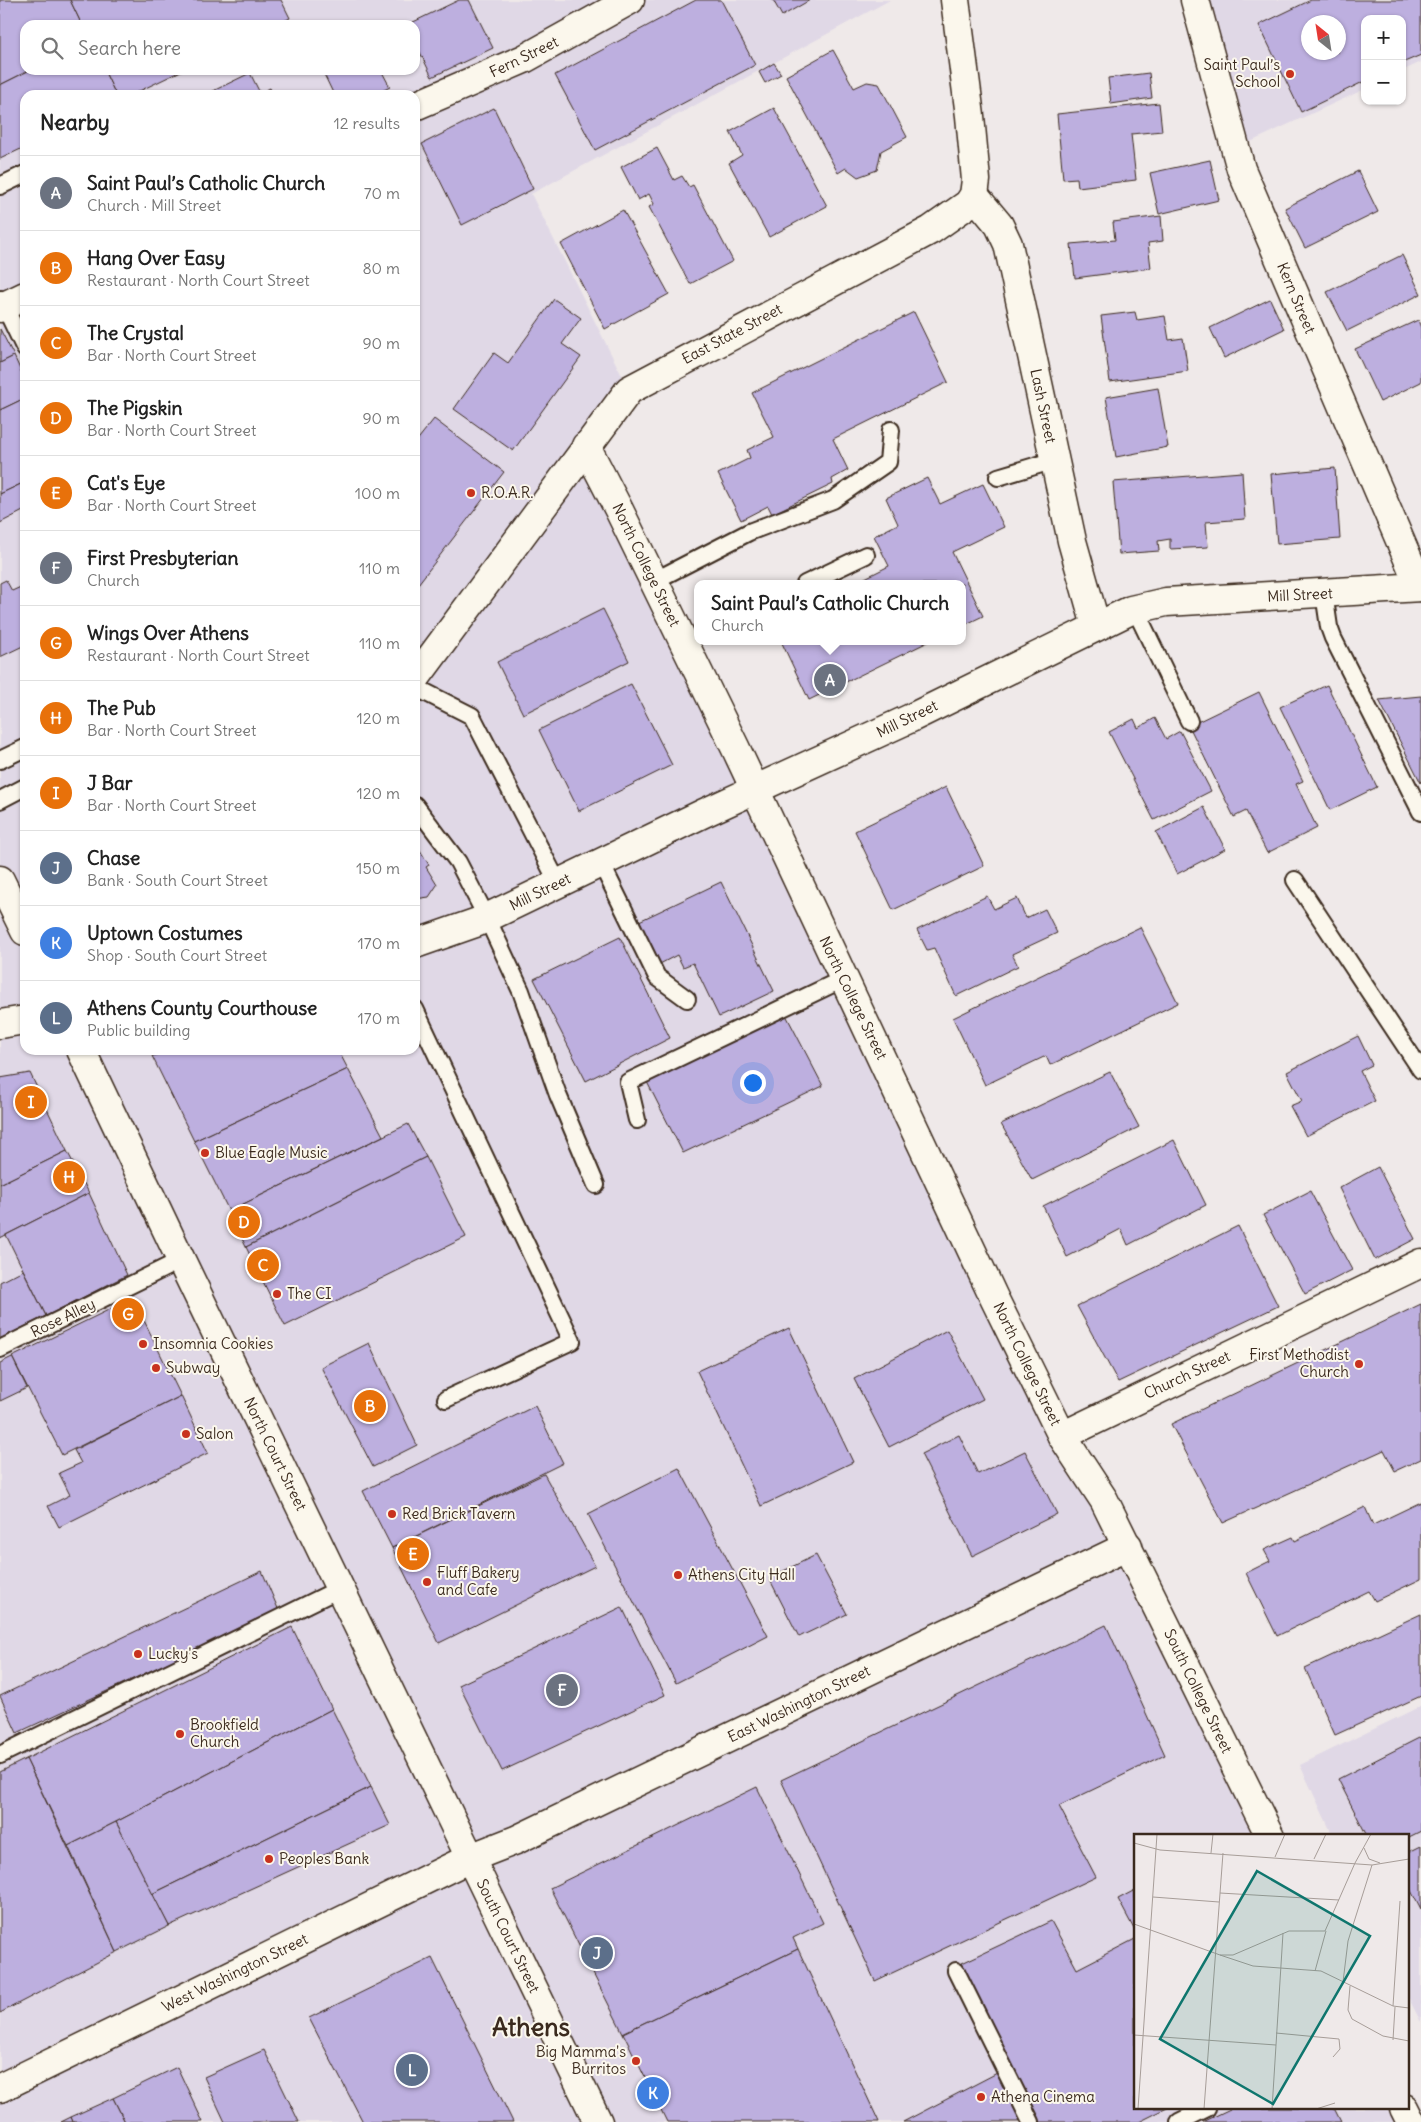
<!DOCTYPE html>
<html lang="en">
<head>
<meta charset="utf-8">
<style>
  :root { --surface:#fff; --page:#f2f2f2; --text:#222; --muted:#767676; --line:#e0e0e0; --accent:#c8321e }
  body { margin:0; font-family:Delius,sans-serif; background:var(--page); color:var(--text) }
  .controls { position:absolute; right:15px; top:15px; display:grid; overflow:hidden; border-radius:10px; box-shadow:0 1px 4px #0004 }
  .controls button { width:45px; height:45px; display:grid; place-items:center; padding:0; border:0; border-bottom:1px solid var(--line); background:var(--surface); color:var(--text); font:25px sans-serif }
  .compass { position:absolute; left:1301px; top:15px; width:45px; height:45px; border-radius:50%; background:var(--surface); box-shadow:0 1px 4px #0004; rotate:330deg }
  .you { position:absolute; left:752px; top:1082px; width:18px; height:18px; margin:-12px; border:4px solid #fff; border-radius:50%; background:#1a73e8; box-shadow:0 0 0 8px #1a73e833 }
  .badge { display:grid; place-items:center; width:32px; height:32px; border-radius:50%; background:var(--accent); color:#fff; font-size:16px; font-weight:700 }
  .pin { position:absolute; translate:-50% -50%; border:2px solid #fff; box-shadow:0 1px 5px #0006 }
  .popup { position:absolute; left:694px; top:580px; width:272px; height:65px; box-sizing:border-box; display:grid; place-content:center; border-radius:10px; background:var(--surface); filter:drop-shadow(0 1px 4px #0005); font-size:16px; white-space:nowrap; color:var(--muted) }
  .popup b { font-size:19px; color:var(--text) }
  .popup::after { content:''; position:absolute; left:50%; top:100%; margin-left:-10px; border:10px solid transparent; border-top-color:var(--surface) }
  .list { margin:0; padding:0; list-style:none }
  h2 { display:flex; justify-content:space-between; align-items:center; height:65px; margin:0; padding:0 20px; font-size:21px }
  h2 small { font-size:16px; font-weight:400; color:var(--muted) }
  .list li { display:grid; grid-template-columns:32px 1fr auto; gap:15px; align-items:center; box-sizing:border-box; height:75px; padding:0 20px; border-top:1px solid var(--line) }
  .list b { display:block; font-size:19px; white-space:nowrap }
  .list p { margin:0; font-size:16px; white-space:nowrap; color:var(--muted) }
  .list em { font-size:16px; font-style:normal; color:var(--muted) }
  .icon { flex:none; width:28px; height:28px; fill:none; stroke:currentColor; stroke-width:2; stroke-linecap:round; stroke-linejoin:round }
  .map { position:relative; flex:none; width:1421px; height:2122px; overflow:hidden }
  .search { position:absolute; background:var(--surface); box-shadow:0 1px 4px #0004; left:20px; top:20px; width:400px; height:55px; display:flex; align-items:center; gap:12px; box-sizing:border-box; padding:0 18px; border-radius:15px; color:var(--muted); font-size:19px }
  .panel { position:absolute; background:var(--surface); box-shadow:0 1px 4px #0004; left:20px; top:90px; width:400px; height:965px; border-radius:15px }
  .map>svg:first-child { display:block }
  .built { fill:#e0d8e6; fill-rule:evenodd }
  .building { fill:#bdafdf; stroke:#3b2a1e; fill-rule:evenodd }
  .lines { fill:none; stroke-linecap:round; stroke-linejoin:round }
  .lane-casing { stroke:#3b2a1e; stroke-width:20 }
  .street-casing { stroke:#3b2a1e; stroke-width:31 }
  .secondary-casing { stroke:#3b2a1e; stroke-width:31 }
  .lane { stroke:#fbf7ec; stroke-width:16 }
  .street { stroke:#fbf7ec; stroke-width:28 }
  .secondary { stroke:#fbf7ec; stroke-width:28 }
  .poi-dot { fill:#c8321e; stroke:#fbf7ec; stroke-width:2 }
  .labels { text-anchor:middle; stroke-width:4; stroke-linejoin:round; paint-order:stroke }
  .street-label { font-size:15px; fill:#3b2a1e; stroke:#fbf7ec }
  .poi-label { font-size:15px; fill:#3b2a1e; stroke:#fbf7ec; text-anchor:start }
  .town-label { font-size:25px; font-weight:bold; fill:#3b2a1e; stroke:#fbf7ec }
  .inset-road { fill:none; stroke:#a79d98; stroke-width:1 }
  .view { fill:#0f766e; fill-opacity:0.15; stroke:#0f766e; stroke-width:2.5 }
  .inset-edge { fill:none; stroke:#3b2a1e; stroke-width:2.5 }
</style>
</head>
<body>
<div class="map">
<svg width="1421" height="2122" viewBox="0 0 1421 2122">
  <rect width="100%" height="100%" fill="#efe9e9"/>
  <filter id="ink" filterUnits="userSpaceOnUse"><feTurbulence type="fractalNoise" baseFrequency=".02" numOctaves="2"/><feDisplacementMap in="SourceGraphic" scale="10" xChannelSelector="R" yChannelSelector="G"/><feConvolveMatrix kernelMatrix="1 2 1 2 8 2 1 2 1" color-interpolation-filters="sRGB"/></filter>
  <g filter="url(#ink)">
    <g class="built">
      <path d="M0 0H890L531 194 629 390 586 447 1270 1836H1135V2108H1404L1411 2122H0ZM25 25H415V70H25ZM25 95H415V1050H25Z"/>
      <path d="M1195 0H1421V62L1402 71V19H1365V89L1235 149ZM1308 22H1338V52H1308Z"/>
      <polygon points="1421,1706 1421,2022 1407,1995 1407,1836 1333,1836 1300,1765"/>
    </g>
    <g class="building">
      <polygon points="0,0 70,0 82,25 25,25 25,70 30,70 0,85"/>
      <polygon points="70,0 281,0 290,18 276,25 82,25"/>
      <polygon points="459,0 469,0 493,48 432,77 415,42 415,25 407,25"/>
      <polygon points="696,0 721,0 755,65 595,150 555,75"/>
      <polygon points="773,0 810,0 782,16"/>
      <path d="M1311 0H1421V55L1402 63V19H1365V81L1301 112 1259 25ZM1308 22H1338V52H1308Z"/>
      <polygon points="833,50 854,88 867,82 879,84 907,137 881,151 877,170 858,177 846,168 838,173 786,76"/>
      <polygon points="774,63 781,74 765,83 759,72"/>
      <polygon points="30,70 104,70 116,95 25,95 25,147 0,159 0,85"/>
      <polygon points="104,70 183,70 131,95 116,95"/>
      <polygon points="322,70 381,70 390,87 374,95 334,95"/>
      <polygon points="250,73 260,93 270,88 273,95 215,95 213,91"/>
      <polygon points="1149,73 1152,98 1111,104 1108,78"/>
      <polygon points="1159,103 1162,131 1131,134 1136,180 1078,187 1077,178 1063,179 1057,114"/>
      <polygon points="494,108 533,189 462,225 422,144"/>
      <polygon points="774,108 827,206 769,237 729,163 742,155 730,132"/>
      <polygon points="657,148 674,180 682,176 689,187 693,185 733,261 690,284 649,207 654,204 649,194 638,200 621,167"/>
      <polygon points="1210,160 1219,200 1159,214 1150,173"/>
      <polygon points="1358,171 1378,212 1305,248 1285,208"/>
      <polygon points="623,210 669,294 605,329 561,244"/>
      <polygon points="1161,216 1163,241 1148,243 1151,268 1075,278 1071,244 1115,240 1113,222"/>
      <polygon points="1402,255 1421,294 1347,331 1327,292"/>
      <polygon points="554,299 581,318 562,344 581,357 513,451 454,409 494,353 508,363"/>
      <polygon points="1270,299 1284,329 1224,358 1210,328"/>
      <polygon points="914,312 948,382 833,439 848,470 832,479 833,484 772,514 768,506 741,520 718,474 750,458 747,450 774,437 752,393"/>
      <polygon points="1135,312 1137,320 1165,316 1169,340 1183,338 1188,371 1110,382 1101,316"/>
      <polygon points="1418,320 1421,328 1421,382 1380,402 1355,349"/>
      <polygon points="0,329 14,356 0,363"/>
      <polygon points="14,356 25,380 25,398 0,410 0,363"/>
      <polygon points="1158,388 1168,447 1116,457 1106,397"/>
      <polygon points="25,398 25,482 0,494 0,410"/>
      <polygon points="434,419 504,472 415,588 415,443"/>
      <polygon points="1335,468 1340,539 1277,544 1271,474"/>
      <polygon points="1242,472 1245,519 1206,522 1208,547 1170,549 1170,539 1158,541 1159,551 1119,554 1113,482"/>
      <polygon points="927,478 940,504 983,484 1004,527 952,552 983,616 962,626 962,584 853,584 889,566 874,536 898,524 886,498"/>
      <polygon points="25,482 25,510 0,523 0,494"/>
      <polygon points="6,580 12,591 25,585 25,645 0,657 0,583"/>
      <polygon points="603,609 629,661 523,714 497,662"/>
      <polygon points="781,641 930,641 809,700"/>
      <polygon points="631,684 672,765 579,811 539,730"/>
      <polygon points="1327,685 1377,787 1330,810 1280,707"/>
      <polygon points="1259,692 1303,781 1296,784 1317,828 1267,853 1246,811 1234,817 1189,726"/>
      <polygon points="1421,696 1421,783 1379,700"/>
      <polygon points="1155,718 1166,739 1180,731 1211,791 1154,820 1109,732 1134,719 1138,728"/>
      <polygon points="946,787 984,866 893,910 855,831"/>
      <polygon points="1204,807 1225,849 1177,874 1156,832"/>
      <polygon points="415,842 429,865 426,867 437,885 429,897 415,899"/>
      <polygon points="721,882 774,991 719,1017 693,963 683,967 677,955 656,966 635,923"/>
      <polygon points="987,896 994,909 1017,898 1026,918 1045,909 1057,933 1012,954 1018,966 956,996 934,948 927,950 917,930"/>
      <polygon points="1140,927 1178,1003 1050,1065 1046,1056 985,1085 953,1018"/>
      <polygon points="620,937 670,1038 586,1081 534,979"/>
      <polygon points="785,1013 823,1086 683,1153 646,1080"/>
      <polygon points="1358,1036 1372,1065 1360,1071 1375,1101 1306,1136 1290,1106 1302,1101 1287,1072"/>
      <polygon points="179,1050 338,1050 348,1069 194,1141 152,1056"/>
      <polygon points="348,1069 383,1136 229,1211 194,1141"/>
      <polygon points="1110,1072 1139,1127 1032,1180 1001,1124"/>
      <polygon points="30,1073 67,1151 0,1184 0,1078"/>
      <polygon points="408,1124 426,1157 246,1247 229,1211"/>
      <polygon points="1174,1140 1206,1205 1128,1245 1121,1229 1067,1257 1043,1206"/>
      <polygon points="67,1151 89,1193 0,1238 0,1184"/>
      <polygon points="426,1157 466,1237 285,1326 246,1247"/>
      <polygon points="1378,1167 1415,1239 1375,1260 1339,1188"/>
      <polygon points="1310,1191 1352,1270 1305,1294 1263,1215"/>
      <polygon points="89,1193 127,1275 46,1316 6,1235"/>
      <polygon points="1238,1226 1278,1306 1118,1382 1077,1306"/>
      <polygon points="23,1270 46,1316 0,1339 0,1282"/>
      <polygon points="133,1298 181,1396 62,1455 12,1357"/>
      <polygon points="1421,1304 1421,1459 1395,1471 1384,1450 1223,1523 1171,1424"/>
      <polygon points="789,1328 853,1462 761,1506 697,1371"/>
      <polygon points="947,1330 983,1399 889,1447 854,1379"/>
      <polygon points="369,1343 417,1445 373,1467 321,1367"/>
      <polygon points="12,1357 27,1388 0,1401 0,1363"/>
      <polygon points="181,1396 208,1453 59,1527 48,1506 70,1495 59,1473 81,1463 74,1450"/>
      <polygon points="535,1406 563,1463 392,1548 363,1491"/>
      <polygon points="959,1435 978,1474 1025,1451 1057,1514 972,1556 921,1454"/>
      <polygon points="679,1468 768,1636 676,1683 588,1514"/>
      <polygon points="544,1474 595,1566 439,1643 392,1548"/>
      <polygon points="1421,1502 1421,1579 1375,1601 1369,1591 1277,1636 1246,1573 1270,1561 1264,1550 1293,1537 1295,1541 1365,1507 1373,1525"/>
      <polygon points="816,1555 847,1614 799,1637 769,1578"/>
      <polygon points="262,1571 279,1611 17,1733 0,1696"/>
      <polygon points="622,1607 665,1695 502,1771 459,1685"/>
      <polygon points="1421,1614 1421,1696 1335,1735 1305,1668"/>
      <polygon points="1106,1625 1165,1755 1059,1806 1096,1877 875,1981 781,1780"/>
      <polygon points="292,1627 332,1709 116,1822 68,1846 26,1759"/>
      <polygon points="332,1709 371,1787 152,1894 116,1822"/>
      <polygon points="1421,1737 1421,1831 1407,1838 1407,1836 1367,1836 1338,1779"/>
      <polygon points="26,1759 117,1952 0,2013 0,1772"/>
      <polygon points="371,1787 390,1825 169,1926 152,1894"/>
      <polygon points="757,1787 823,1923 793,1938 798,1949 623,2033 550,1888"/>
      <polygon points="116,1822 169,1926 117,1952 68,1846"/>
      <polygon points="1421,1846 1421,1910 1407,1883 1407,1853"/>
      <polygon points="1135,1890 1135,1931 1118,1899"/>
      <polygon points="1051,1921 1077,1969 1135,1939 1135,2108 1167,2108 1139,2122 1040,2122 962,1963"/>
      <polygon points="798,1949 879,2122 667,2122 623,2033"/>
      <polygon points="432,1958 513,2122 363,2122 309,2018"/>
      <polygon points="264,2050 299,2122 225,2122 204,2077"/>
      <polygon points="177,2067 203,2122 125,2122 113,2098"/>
      <polygon points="999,2072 1023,2122 903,2122"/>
      <polygon points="113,2098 125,2122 73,2122 71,2117"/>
      <polygon points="1232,2108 1334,2108 1341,2122 1203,2122"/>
      <polygon points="71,2117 73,2122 61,2122"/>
    </g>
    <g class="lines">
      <g class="lane-casing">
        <g id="lane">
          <polyline points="0,186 25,174"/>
          <polyline points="1,299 25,349"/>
          <polyline points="998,477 1055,460"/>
          <polyline points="654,581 749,532 833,500 888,462 891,430"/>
          <polyline points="805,584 866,555"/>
          <polyline points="1324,593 1329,627 1333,638 1421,812"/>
          <polyline points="1135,609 1189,721"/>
          <polyline points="415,687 472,716 558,883"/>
          <polyline points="0,760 25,748"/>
          <polyline points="0,800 25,787"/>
          <polyline points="415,805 458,862 487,918 521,991 558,1095 596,1185"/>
          <polyline points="601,863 657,977 687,999"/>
          <polyline points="1295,880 1421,1070"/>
          <polyline points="415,1009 572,1341 446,1399"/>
          <polyline points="637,1120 628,1082 843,979"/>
          <polyline points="0,1349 181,1260"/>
          <polyline points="0,1755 341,1588"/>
          <polyline points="956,1971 1031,2122"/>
          <polyline points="1179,2122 1207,2108"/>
        </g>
      </g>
      <g class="street-casing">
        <g id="street">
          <polyline points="1195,0 1241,169 1420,587"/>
          <polyline points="415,106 524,59 630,0"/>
          <polyline points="974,195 999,225 1008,244 1072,541 1096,626"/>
          <polyline points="0,308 25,296"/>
          <polyline points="1062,1436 1421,1263"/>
          <polyline points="0,2088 470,1858 516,1840 1128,1546"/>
        </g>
      </g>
      <g class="secondary-casing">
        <g id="secondary">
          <polyline points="586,446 619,510 735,747 995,1300 1062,1436 1104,1500 1270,1836"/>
          <polyline points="415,679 629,390 931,230 968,204 974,195 976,180 970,116 955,0"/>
          <polyline points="0,880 25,931"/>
          <polyline points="415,944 478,922 704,813 911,718 1131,610 1166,602 1421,587"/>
          <polyline points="0,1024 25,1020"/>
          <polyline points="81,1050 181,1260 598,2122"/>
          <polyline points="1404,2108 1411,2122"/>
        </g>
      </g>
      <use href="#lane" class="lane"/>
      <use href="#street" class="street"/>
      <use href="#secondary" class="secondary"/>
    </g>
  </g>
  <g class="poi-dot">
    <circle cx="1290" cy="74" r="5"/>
    <circle cx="471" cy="493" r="5"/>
    <circle cx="205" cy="1153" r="5"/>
    <circle cx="277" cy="1294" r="5"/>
    <circle cx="143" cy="1344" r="5"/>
    <circle cx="1359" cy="1364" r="5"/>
    <circle cx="156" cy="1368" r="5"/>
    <circle cx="186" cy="1434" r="5"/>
    <circle cx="392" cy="1514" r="5"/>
    <circle cx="678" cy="1575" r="5"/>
    <circle cx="427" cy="1582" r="5"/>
    <circle cx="138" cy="1654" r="5"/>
    <circle cx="180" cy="1734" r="5"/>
    <circle cx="269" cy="1859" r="5"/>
    <circle cx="636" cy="2061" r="5"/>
    <circle cx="981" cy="2097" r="5"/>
  </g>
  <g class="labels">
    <g class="street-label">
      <text transform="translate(524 57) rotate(-26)" y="5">Fern Street</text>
      <text transform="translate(1296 298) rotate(67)" y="5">Kern Street</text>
      <text transform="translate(732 334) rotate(-28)" y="5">East State Street</text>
      <text transform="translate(1043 406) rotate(78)" y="5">Lash Street</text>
      <text transform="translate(646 565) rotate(64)" y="5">North College Street</text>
      <text transform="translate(1300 595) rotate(-3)" y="5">Mill Street</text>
      <text transform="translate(907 719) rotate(-26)" y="5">Mill Street</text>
      <text transform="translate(540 892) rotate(-26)" y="5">Mill Street</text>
      <text transform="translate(853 998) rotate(64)" y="5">North College Street</text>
      <text transform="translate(63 1318) rotate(-26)" y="5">Rose Alley</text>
      <text transform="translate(1027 1364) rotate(64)" y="5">North College Street</text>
      <text transform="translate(1187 1375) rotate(-25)" y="5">Church Street</text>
      <text transform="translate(275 1454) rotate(64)" y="5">North Court Street</text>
      <text transform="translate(1198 1691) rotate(64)" y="5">South College Street</text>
      <text transform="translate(799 1704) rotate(-26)" y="5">East Washington Street</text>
      <text transform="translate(508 1936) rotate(64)" y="5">South Court Street</text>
      <text transform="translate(235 1973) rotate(-26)" y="5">West Washington Street</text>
    </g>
    <g class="poi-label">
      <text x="1280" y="70" text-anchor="end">Saint Paul’s<tspan x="1280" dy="17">School</tspan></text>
      <text x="481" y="498">R.O.A.R.</text>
      <text x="215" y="1158">Blue Eagle Music</text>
      <text x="287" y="1299">The CI</text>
      <text x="153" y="1349">Insomnia Cookies</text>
      <text x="1349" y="1360" text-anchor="end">First Methodist<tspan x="1349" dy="17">Church</tspan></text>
      <text x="166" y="1373">Subway</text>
      <text x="196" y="1439">Salon</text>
      <text x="402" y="1519">Red Brick Tavern</text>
      <text x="437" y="1578">Fluff Bakery<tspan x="437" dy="17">and Cafe</tspan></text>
      <text x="688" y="1580">Athens City Hall</text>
      <text x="148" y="1659">Lucky's</text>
      <text x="190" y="1730">Brookfield<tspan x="190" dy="17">Church</tspan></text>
      <text x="279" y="1864">Peoples Bank</text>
      <text x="626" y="2057" text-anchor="end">Big Mamma's<tspan x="626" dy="17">Burritos</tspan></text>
      <text x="991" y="2102">Athena Cinema</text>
    </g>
    <g class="town-label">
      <text x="531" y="2036">Athens</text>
    </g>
  </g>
  <g transform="translate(1134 1834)">
    <rect width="275" height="275" fill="#efe9e9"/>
    <path class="inset-road" d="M0 9 26 16 238 31 275 25M230 14 235 25 246 29M22 15 23 0M77 19 79 0M141 23 151 0M180 25 192 0M221 29 237 0M86 59 205 66M19 63 85 68M0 90 86 121H99L155 97H191L221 29M86 121 119 132 187 137 259 172 275 174M181 137 192 97M209 148 214 107 238 31M216 152 214 176 218 185 249 202 275 207M259 172 266 67M142 199 205 205 206 215 199 223M0 201 142 211M259 206 261 173M4 275 22 15M70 275 89 19M138 275 149 99M182 275 201 269"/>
    <path class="view" d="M123 37 236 102 139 270 26 205Z"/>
    <rect width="275" height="275" class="inset-edge"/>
  </g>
</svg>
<div class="controls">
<button>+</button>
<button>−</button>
</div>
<svg class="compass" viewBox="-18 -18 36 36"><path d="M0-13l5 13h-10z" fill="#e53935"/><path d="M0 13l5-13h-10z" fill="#767676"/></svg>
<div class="you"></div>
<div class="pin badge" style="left:830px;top:680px;background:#6b7280">A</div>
<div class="popup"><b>Saint Paul’s Catholic Church</b>Church</div>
<div class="pin badge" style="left:370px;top:1406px;background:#e8710a">B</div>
<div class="pin badge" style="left:263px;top:1265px;background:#e8710a">C</div>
<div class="pin badge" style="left:244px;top:1222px;background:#e8710a">D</div>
<div class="pin badge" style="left:413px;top:1554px;background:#e8710a">E</div>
<div class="pin badge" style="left:562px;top:1690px;background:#6b7280">F</div>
<div class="pin badge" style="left:128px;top:1314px;background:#e8710a">G</div>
<div class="pin badge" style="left:69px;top:1177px;background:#e8710a">H</div>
<div class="pin badge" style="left:31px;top:1102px;background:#e8710a">I</div>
<div class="pin badge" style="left:597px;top:1953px;background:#5c6f8a">J</div>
<div class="pin badge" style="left:653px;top:2093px;background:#3f7fe0">K</div>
<div class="pin badge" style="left:412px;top:2070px;background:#5c6f8a">L</div>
<div class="search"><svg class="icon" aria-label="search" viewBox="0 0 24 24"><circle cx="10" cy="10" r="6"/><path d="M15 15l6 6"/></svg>Search here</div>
<section class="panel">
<h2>Nearby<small>12 results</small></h2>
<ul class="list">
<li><span class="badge" style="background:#6b7280">A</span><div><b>Saint Paul’s Catholic Church</b><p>Church · Mill Street</p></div><em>70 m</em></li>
<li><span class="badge" style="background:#e8710a">B</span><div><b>Hang Over Easy</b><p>Restaurant · North Court Street</p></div><em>80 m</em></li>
<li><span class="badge" style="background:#e8710a">C</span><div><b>The Crystal</b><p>Bar · North Court Street</p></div><em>90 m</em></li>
<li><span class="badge" style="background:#e8710a">D</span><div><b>The Pigskin</b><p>Bar · North Court Street</p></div><em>90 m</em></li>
<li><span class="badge" style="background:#e8710a">E</span><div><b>Cat's Eye</b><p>Bar · North Court Street</p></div><em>100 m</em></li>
<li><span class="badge" style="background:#6b7280">F</span><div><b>First Presbyterian</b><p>Church</p></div><em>110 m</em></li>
<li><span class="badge" style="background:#e8710a">G</span><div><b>Wings Over Athens</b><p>Restaurant · North Court Street</p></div><em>110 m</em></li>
<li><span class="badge" style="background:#e8710a">H</span><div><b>The Pub</b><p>Bar · North Court Street</p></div><em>120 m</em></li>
<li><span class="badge" style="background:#e8710a">I</span><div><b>J Bar</b><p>Bar · North Court Street</p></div><em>120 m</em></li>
<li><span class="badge" style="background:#5c6f8a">J</span><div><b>Chase</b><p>Bank · South Court Street</p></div><em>150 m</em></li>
<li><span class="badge" style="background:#3f7fe0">K</span><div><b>Uptown Costumes</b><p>Shop · South Court Street</p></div><em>170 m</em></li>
<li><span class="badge" style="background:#5c6f8a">L</span><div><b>Athens County Courthouse</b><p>Public building</p></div><em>170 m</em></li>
</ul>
</section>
</div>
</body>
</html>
